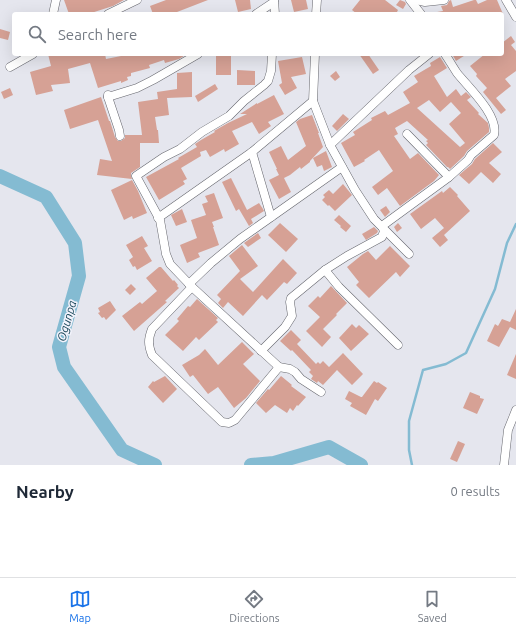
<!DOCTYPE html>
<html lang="en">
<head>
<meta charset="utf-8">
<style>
  :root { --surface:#fff; --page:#f2f2f3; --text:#1f2937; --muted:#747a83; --line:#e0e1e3; --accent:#1a73e8 }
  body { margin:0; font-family:Ubuntu,sans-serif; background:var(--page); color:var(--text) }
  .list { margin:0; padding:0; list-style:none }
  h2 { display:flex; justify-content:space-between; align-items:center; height:52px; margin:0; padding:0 16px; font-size:17px }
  h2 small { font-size:13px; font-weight:400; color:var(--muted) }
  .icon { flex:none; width:22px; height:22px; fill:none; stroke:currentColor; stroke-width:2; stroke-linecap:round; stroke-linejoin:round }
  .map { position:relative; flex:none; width:516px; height:465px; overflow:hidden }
  .search { position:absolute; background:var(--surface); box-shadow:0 4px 16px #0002; left:12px; right:12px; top:12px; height:44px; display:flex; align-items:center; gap:10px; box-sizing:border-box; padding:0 14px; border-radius:4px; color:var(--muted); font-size:15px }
  .sheet { height:112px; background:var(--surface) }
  nav { display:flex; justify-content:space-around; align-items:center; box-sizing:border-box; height:56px; border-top:1px solid var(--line); background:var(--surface); font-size:11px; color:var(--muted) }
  nav a { display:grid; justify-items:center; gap:2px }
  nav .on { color:var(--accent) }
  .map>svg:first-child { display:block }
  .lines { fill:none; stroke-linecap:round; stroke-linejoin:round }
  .stream { stroke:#84bbd2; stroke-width:2.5 }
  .river { stroke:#84bbd2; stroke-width:14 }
  .building { fill:#d6a195; fill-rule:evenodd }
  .street-casing { stroke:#66676e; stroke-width:9 }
  .street { stroke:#fff; stroke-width:8 }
  .labels { text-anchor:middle; stroke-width:3; stroke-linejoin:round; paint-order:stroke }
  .water-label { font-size:12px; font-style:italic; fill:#1a485a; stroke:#f2f3fc }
</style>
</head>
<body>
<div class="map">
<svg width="516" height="465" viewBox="0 0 516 465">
  <rect width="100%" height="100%" fill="#e5e6ee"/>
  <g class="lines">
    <polyline class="stream" points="412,465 409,450 409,421 423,370 446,364 466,353 495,289 507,243 516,224"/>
    <g class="river">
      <polyline points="0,176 46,197 75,243 79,276 59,347 64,367 122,450 155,465"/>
      <polyline points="251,465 274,463 329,447 361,465"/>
    </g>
  </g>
  <g class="building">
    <polygon points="64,0 124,0 113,6 88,14 69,14"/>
    <polygon points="166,0 208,0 177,12 177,14 153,14 150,6"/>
    <polygon points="235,0 250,0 251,9 238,12"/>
    <polygon points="291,0 306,0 308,9 294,12"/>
    <polygon points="360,0 385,0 398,10 396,14 357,14 352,10"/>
    <polygon points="400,0 405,2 406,4 403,9 396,5"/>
    <polygon points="451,0 453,7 474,0 476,0 478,4 487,0 497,0 503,14 437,14 437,12 443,11 441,6 447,5 449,1"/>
    <polygon points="0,29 10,32 8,40 0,38"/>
    <polygon points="511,36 515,42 511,45 516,51 516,71 505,79 511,86 496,98 506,110 501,114 483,92 487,88 476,76 477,74 470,66 485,54 502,54 502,43"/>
    <polygon points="48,54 105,54 106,59 121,56 120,54 187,54 179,59 165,63 164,60 149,65 150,68 131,73 131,76 127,77 128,80 121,83 121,81 98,88 90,63 68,69 70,83 51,85 53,91 36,95 30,72 51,66"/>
    <rect x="216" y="54" width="15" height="21"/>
    <polygon points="359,54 368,54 379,70 373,74"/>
    <polygon points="452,54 467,54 456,61"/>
    <polygon points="302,57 306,74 291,77 297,88 285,95 279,85 282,83 278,61"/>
    <path d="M440 57 447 68 434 76 447 97 456 89 461 96 466 92 471 97 467 100 479 113 478 114 488 123 489 128V132L467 151 464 156 450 169 448 167H447L426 145 428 143 426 141 428 140 407 121 395 128 398 134 394 136 410 159 418 153 439 175 434 181 400 206 387 188 378 195 372 187 393 171 379 150 364 160 365 161 354 167 341 143 355 135 353 132 372 120 371 118 385 111 388 115 410 103 403 92 418 82 414 76 431 66 430 63ZM429 100 440 112 451 102 461 113 449 124 465 143 460 147 417 108Z"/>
    <polygon points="237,70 255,71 255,85 237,85"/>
    <polygon points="336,71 340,77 335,81 330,76"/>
    <polygon points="192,72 192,97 167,98 169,115 155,117 157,130 158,130 159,143 140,143 140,167 131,173 131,176 132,179 97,175 100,159 112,161 98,120 70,129 64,110 101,97 109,121 110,121 115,137 118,141 121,141 125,138 125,135 142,135 138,102 158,99 157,92 177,89 177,73"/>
    <polygon points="215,84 218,89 198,102 195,96"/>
    <polygon points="10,88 13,95 4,99 1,92"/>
    <polygon points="274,95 284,114 268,122 271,126 259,134 252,122 232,131 239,144 225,152 224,149 210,157 206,150 200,152 201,156 181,168 187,179 183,181 185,184 159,200 146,177 179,159 178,158 197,147 195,144 201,140 215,132 214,131 228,123 247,114 240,114 257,103 257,104"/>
    <polygon points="343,114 349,119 337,131 332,126"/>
    <polygon points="312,115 319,133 318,133 323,147 310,161 310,162 301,169 300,167 290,175 284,178 291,192 279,199 269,180 279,175 276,169 277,169 269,152 281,146 288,160 306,146 296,122 300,119"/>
    <polygon points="493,143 502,152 489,163 501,174 493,183 481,172 469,184 459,175 472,164 475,159"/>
    <polygon points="326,151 332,167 324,171 322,165 317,167 313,158"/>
    <polygon points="231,178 247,210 259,203 263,209 264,211 251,219 253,223 249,226 239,209 236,211 222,182"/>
    <polygon points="132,180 138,191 147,213 133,219 132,216 124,220 111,190"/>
    <polygon points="343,184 352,195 335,211 329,205 328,206 322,200 325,197 323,195 329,190 333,194"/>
    <polygon points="450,187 458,195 457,196 470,211 444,235 448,240 440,247 432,238 444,228 435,218 421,229 410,214 442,191 443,193"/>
    <polygon points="214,193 223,218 212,222 214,227 213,227 219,245 198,253 200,257 187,263 180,245 197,238 191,220 206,215 202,204 208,202 205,196"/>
    <polygon points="386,206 390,212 385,217 380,210"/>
    <polygon points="182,209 187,222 176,226 171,215"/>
    <polygon points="339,215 351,226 346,232 340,227 341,226 334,220"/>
    <polygon points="280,223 298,239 286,252 268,235"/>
    <polygon points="398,223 402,228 397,232 394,227"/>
    <polygon points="374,227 378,231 377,233 366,240 362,234"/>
    <polygon points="258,233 261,238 248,247 244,243"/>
    <polygon points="142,236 148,246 144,248 152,261 137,270 135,266 133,267 129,260 133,257 126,245"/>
    <polygon points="242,245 258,266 240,279 253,292 283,259 297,273 287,284 284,282 267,300 262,295 243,316 228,302 223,308 218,303 221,299 217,295 240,271 229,256"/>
    <polygon points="390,246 410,266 400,277 396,272 369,298 356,285 359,282 347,267 363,254 368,251 376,260"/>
    <polygon points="159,267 161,267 173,281 174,280 178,285 177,286 179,288 165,301 167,302 134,331 122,316 140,302 142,304 157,291 146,278"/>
    <polygon points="131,284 136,289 130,295 125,290"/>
    <polygon points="331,286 347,303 336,314 337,315 323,329 331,337 322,347 306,331 320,317 308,306 318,296 320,298"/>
    <polygon points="197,299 218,318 216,320 218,322 199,340 196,337 183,351 165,335 179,321 177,319 188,306 190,307"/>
    <polygon points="110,301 116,310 106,320 104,317 102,318 98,313 100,312 98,308"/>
    <polygon points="516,309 516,330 510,327 499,347 487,341 495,324 498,326 502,319 510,322"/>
    <polygon points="352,324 356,328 359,325 369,334 351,351 339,338"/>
    <polygon points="291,330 301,340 297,344 316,364 318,362 320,364 323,361 329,367 343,353 363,374 352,385 337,370 323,385 318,381 317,383 311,379 313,376 309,372 311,370 292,350 291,351 280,341"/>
    <polygon points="242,342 254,354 243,364 260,381 246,398 234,408 218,387 208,394 193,375 190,377 182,365 199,355 205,349 218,365"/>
    <polygon points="516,354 516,379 507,375"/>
    <polygon points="165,376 177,389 163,403 148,387 153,381 154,382"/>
    <polygon points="281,376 292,385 291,386 306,397 298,406 297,405 293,411 290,408 287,413 275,405 266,413 256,403 268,389 269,390"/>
    <polygon points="374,381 377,383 378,382 387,388 378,401 375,399 366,415 350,406 352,403 345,399 349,391 361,397 362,397"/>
    <polygon points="470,392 480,396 480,398 484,399 477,414 463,408"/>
    <polygon points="458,441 465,444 457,462 450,459"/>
  </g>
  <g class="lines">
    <g class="street-casing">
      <g id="street">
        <polyline points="274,0 275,14"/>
        <polyline points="410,0 421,14"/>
        <polyline points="416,0 425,2 444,0"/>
        <polyline points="506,0 516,17"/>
        <polyline points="53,14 56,0"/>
        <polyline points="108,14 137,0"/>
        <polyline points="256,14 274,2"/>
        <polyline points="316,14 317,0"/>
        <polyline points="272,54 271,71 268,81 264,85 244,101 229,116 202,132 180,149 164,157 136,176 160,220 166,254 170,264 192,287 279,367 290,369 295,372 301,379 321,392"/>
        <polyline points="315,54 313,101 330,145 355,190 374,219 409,254"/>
        <polyline points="10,67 33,54"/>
        <polyline points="108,95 108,97 137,88 153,80 198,54"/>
        <polyline points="108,97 119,130 120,136"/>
        <polyline points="407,134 449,177"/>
        <polyline points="330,145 409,70 429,54"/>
        <polyline points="252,152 271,217"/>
        <polyline points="158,218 252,152 313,101"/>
        <polyline points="325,270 339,287 398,345"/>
        <polyline points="189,284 211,263 240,239 342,167"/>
        <path d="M192 287 152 329C148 339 148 345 152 355L222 422 229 423 235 420 279 367"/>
        <path d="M261 351 285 327 292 316 290 302 291 298 325 270 347 256 382 237 384 231 382 226 449 177 468 160 471 155 494 135C499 115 468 87 457 73 453 67 449 60 445 54"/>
        <polyline points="504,465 508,430 516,410"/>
      </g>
    </g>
    <use href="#street" class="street"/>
  </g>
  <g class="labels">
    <g class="water-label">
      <text transform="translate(67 321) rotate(-74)" y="4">Ogunpa</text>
    </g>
  </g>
</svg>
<div class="search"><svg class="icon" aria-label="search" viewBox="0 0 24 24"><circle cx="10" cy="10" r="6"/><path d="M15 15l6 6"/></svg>Search here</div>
</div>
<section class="sheet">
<h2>Nearby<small>0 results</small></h2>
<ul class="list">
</ul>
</section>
<nav>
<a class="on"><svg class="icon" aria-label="map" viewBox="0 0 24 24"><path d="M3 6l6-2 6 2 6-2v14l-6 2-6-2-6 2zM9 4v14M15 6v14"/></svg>Map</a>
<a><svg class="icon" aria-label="directions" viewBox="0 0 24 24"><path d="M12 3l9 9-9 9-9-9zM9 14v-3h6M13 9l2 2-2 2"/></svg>Directions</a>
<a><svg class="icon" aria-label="saved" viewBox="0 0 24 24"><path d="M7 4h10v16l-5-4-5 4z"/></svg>Saved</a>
</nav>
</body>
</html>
